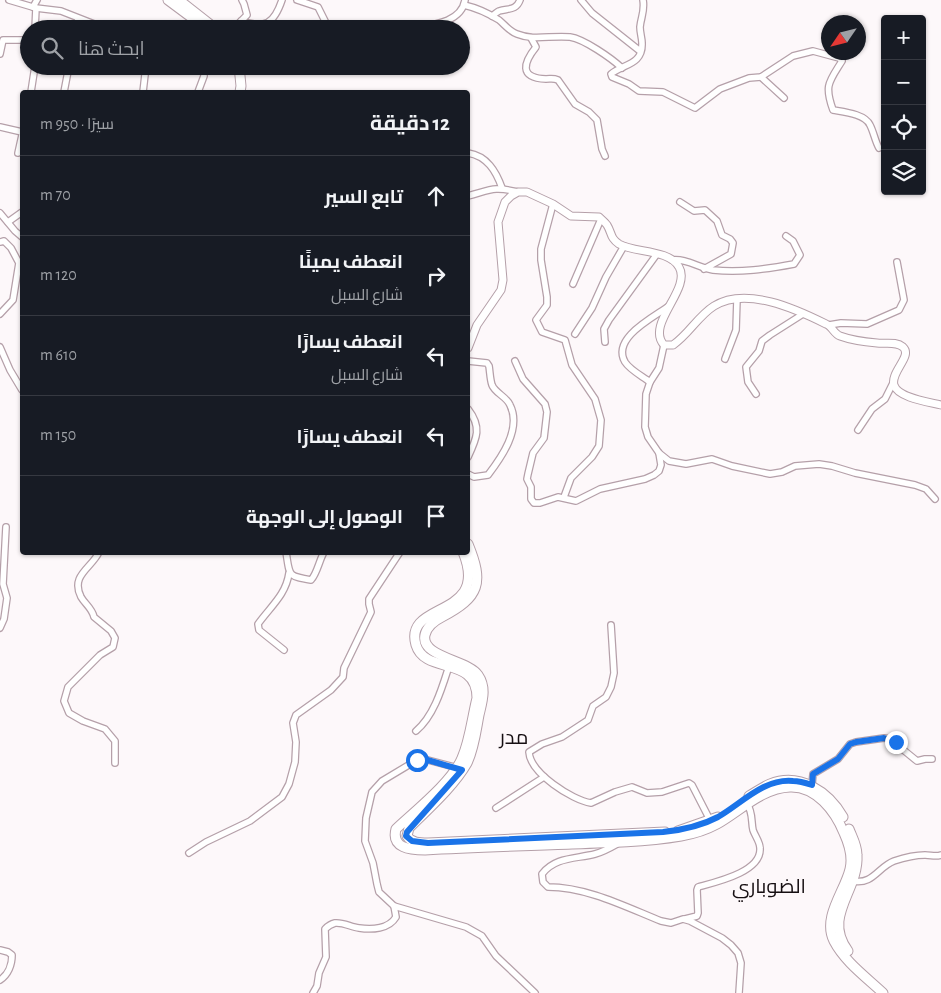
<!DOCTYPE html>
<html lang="ar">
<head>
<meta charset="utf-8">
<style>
  :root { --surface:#171b24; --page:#242831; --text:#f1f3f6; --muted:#9ea1a6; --line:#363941 }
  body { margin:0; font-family:"Alegreya Sans",Cairo,sans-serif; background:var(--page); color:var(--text); direction:rtl }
  .controls { position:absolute; right:15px; top:15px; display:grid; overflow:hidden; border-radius:5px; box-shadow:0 1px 4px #0004 }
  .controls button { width:45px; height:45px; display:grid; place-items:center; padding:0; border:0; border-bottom:1px solid var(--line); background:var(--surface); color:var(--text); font:25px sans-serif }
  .compass { position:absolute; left:821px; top:15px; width:45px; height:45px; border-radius:50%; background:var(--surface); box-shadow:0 1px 4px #0004; rotate:235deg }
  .stop { position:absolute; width:15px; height:15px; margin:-11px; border:4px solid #1a73e8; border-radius:50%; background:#fff }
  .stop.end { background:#1a73e8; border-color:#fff; box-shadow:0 1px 5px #0008 }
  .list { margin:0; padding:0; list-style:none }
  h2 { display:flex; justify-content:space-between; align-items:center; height:65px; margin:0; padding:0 20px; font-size:21px }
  h2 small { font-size:16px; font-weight:400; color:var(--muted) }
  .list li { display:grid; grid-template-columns:32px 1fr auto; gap:15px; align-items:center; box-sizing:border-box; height:80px; padding:0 20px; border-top:1px solid var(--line) }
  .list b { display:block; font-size:19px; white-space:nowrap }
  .list p { margin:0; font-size:16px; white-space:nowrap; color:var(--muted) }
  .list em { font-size:16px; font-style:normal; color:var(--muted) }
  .icon { flex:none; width:28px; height:28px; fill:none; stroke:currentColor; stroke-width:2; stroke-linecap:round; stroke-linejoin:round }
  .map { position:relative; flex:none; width:941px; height:993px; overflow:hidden; direction:ltr }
  .search { position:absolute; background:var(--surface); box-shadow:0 1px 4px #0004; left:20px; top:20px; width:450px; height:55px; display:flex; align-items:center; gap:12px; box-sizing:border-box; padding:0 18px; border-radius:28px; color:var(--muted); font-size:19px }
  .panel { position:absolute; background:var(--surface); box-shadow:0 1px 4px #0004; left:20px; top:90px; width:450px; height:465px; border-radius:5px; direction:rtl }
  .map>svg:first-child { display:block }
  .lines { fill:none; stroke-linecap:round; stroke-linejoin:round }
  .minor-casing { stroke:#b5a0a9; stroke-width:8 }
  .tertiary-casing { stroke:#b5a0a9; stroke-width:9 }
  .primary-casing { stroke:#b5a0a9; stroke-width:11 }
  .minor { stroke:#fff; stroke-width:5.5 }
  .tertiary { stroke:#fff; stroke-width:7 }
  .primary { stroke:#fff; stroke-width:9 }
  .route { stroke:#1a73e8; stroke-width:6 }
  .labels { text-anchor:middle; stroke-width:4.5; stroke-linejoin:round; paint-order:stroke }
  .quarter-label { font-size:20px; fill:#160f12; stroke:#fdf8fa }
</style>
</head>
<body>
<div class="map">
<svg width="941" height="993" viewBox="0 0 941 993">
  <rect width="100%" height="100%" fill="#fdf8fa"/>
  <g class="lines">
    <g class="minor-casing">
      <g id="minor">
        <polyline points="9,0 36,8 61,11 107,29"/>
        <polyline points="297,0 318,7 329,29"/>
        <polyline points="581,0 592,13 640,51"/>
        <path d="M643 0C645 11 641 17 640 27 640 33 642 38 642 43 643 65 623 64 611 74L612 77 629 84 639 91 663 92 695 108 720 89 749 78 761 77 793 56 813 51 839 58 842 61C829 82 824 85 833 110 844 112 865 114 870 125 874 133 875 141 879 148"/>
        <path d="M464 5C477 8 488 13 499 20 505 25 509 31 517 34 534 41 551 35 570 37 584 39 611 58 622 68"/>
        <polyline points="33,7 37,0"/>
        <path d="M492 16C495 14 497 12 499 11 508 8 516 11 520 0"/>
        <path d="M241 21C265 29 274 24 282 0"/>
        <polyline points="35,29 36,8"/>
        <polyline points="76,29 78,19"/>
        <polyline points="233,29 247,15 244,4 242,0"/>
        <path d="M407 29C426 25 461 25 465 0"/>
        <path d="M531 38 536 47C524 62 518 78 546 79 551 79 553 78 558 80L575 104 589 112 597 120 602 149 605 156"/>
        <polyline points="0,54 3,40 29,40"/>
        <polyline points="761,77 784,98"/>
        <polyline points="31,92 35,66"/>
        <polyline points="64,92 69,66"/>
        <polyline points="143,92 146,66"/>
        <polyline points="198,92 204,76 203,66"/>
        <polyline points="0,127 22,132"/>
        <polyline points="18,153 22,135"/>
        <path d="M468 153C487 156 496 171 502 188"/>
        <path d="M468 196C491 190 493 186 518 192"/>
        <polyline points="680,202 694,211 705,210 717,221 722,235 730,239 733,243 731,254 704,269"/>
        <polyline points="553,204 541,249 541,260 547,297 547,305 536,320 542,332 565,340 572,365 595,399 601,420 599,446 592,457 571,478 564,497"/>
        <polyline points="0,213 15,231 22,237"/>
        <polyline points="8,222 22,212"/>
        <polyline points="0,242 4,241 11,248 19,263 13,300 0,314"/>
        <path d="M672 260C686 258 699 268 713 270 740 273 767 269 794 264L800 255 793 241 786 236"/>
        <polyline points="573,284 601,219"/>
        <polyline points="829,325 841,323 867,324 899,310 904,300 897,262"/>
        <polyline points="575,334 592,308 606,277 624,246"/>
        <polyline points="605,342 604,329 609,320 657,254"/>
        <polyline points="664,345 659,368 650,382 646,394 645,427 648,437 659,453 669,461 686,464 712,459 732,466 770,474 782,472 795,466 819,464 832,466 855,473 915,485 926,489 935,499"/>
        <polyline points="0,347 10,370 22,390"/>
        <polyline points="725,359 736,330 737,299"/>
        <path d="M468 361 487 363 489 366C490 372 490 379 492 385 495 393 507 397 510 405 522 429 501 458 488 475L474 477 468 474"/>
        <polyline points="515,361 523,379 545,404 547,412 544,438 533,453 528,474 527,479 531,487 531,499 534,503 540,503 558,497 576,501 600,489 645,479 654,475 659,471 661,465 659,453"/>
        <path d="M650 382C642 376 630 370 625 362 611 338 654 317 669 306"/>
        <polyline points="756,394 748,382 746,367 759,351 762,341 770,335 803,314"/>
        <path d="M468 409C482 427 477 438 468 457"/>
        <polyline points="858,430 872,409 885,399 893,383"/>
        <path d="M99 552C92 568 70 575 81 597 85 604 92 608 94 617L111 631 115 638 113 647 100 655 68 687 64 701 69 713 83 721 105 729 115 741V763"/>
        <path d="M286 552C290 576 287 576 311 580 317 574 319 561 324 552"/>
        <path d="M611 625 614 673 611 687 606 697 593 706 588 720 562 737 542 744 529 752C530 773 572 800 591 803L615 792 632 787 647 793 662 792 689 783 692 785 711 822"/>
        <polyline points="0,628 4,619 7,598 3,584 6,527"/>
        <path d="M284 650 259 630 258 624C270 607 286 595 289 573"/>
        <path d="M416 731C434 716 442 688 449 666"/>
        <polyline points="812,785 813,774 838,759 850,744 856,742 884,738 890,739 917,761 925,759 932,759"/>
        <polyline points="496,808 544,777"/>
        <path d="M617 844C610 848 603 852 595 854 575 859 555 857 542 874L543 882 548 887C587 887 626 907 661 921L671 923 683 919 690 921 722 938 731 945 738 953 741 963 739 993"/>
        <polyline points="189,853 206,842 250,821 282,797 289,784 295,762 296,742 293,723 296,715 331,690 343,677 344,668 371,612 369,604 369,599 400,552"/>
        <path d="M853 881C873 885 878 867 894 861 903 858 916 855 925 855 931 855 936 857 941 855"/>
        <polyline points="394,906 466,927 482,936 496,956 535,993"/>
        <path d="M685 919 697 916 698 913 697 890 698 887C716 882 762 872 760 848 760 842 755 836 753 830 751 821 753 812 747 804"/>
        <path d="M0 950 8 952 12 955C12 965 8 975 0 980"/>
        <path d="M313 993 317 986 319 973 326 957 325 929C328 926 331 924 335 923 343 922 351 927 359 928 372 930 389 929 396 917L394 906 379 892 377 884 373 863 365 841 366 818 372 792 382 781 417 760 424 759 458 768"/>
      </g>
    </g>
    <g class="tertiary-casing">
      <path id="tertiary" d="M468 348 477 325 501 290 503 280 498 222 505 202 511 196 518 192H527L553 204 571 216 599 217C601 219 605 222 607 225 612 233 610 238 619 244 634 253 669 249 679 267 692 289 645 324 664 345H673C689 334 698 316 714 306 746 286 796 309 826 324 832 326 834 334 840 336 851 340 865 342 877 343 886 344 896 341 903 347 913 356 890 372 894 385 898 398 929 402 941 405"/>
    </g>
    <g class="primary-casing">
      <g id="primary">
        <polyline points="168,0 207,29"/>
        <polyline points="179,0 216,29"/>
        <polyline points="239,66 241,86 240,92"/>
        <path d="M468 544C484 583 480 597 442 617 434 621 427 626 425 635 420 657 468 660 478 675 487 688 482 702 479 715 476 731 474 749 467 763 454 786 428 809 409 828L407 836C411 843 420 843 428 843L665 832"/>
        <path d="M463 552C491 620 403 600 416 645 425 675 477 655 477 698 472 718 470 740 462 758 452 782 415 811 396 829 391 848 410 850 425 850 474 847 523 846 572 844 608 843 645 842 681 836 693 834 706 830 717 824 740 811 762 788 790 787 816 786 835 811 844 833 849 844 853 857 850 869 845 891 822 917 834 941 845 962 866 977 883 993"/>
        <path d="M749 796C756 792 763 787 770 784 800 772 829 792 843 817"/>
        <polyline points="678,831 718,817"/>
        <path d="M848 951C822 916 859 891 857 855 857 845 852 837 849 829"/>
      </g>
    </g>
    <use href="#minor" class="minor"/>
    <use href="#tertiary" class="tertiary"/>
    <use href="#primary" class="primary"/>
  </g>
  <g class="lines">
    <path class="route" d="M417 760 424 759 462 770 407 832 406 836 412 841 428 843 663 832C682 830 701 826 718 817 741 804 764 778 793 781 799 781 806 783 812 785L813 774 838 759 850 744 856 742 884 738 896 742"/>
  </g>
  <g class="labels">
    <g class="quarter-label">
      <text x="514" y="744">مدر</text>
      <text x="769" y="893">الضوباري</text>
    </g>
  </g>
</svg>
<div class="controls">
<button>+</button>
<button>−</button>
<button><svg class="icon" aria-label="locate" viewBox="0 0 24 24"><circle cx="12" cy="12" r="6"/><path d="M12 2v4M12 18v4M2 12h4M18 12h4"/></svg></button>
<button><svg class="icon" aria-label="layers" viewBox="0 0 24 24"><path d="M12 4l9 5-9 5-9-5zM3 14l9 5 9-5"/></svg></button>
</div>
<svg class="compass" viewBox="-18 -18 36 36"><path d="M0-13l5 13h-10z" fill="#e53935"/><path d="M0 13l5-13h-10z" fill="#9ea1a6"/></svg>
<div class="stop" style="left:417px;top:760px"></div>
<div class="stop end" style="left:896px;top:742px"></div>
<div class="search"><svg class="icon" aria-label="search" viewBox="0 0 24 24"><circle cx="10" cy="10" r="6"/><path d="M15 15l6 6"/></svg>ابحث هنا</div>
<section class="panel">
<h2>12 دقيقة<small>سيرًا · 950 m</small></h2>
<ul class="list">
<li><svg class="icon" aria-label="ahead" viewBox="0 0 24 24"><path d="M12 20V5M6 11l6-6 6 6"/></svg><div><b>تابع السير</b></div><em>70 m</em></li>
<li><svg class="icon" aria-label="right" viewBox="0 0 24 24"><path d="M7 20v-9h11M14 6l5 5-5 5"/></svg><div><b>انعطف يمينًا</b><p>شارع السبل</p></div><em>120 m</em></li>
<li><svg class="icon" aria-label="left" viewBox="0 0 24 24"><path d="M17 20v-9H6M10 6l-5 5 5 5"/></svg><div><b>انعطف يسارًا</b><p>شارع السبل</p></div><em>610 m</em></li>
<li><svg class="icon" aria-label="left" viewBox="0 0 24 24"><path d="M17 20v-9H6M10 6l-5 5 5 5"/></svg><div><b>انعطف يسارًا</b></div><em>150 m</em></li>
<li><svg class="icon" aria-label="arrive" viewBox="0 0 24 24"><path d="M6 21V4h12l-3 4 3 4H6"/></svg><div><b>الوصول إلى الوجهة</b></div></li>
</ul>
</section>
</div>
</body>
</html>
